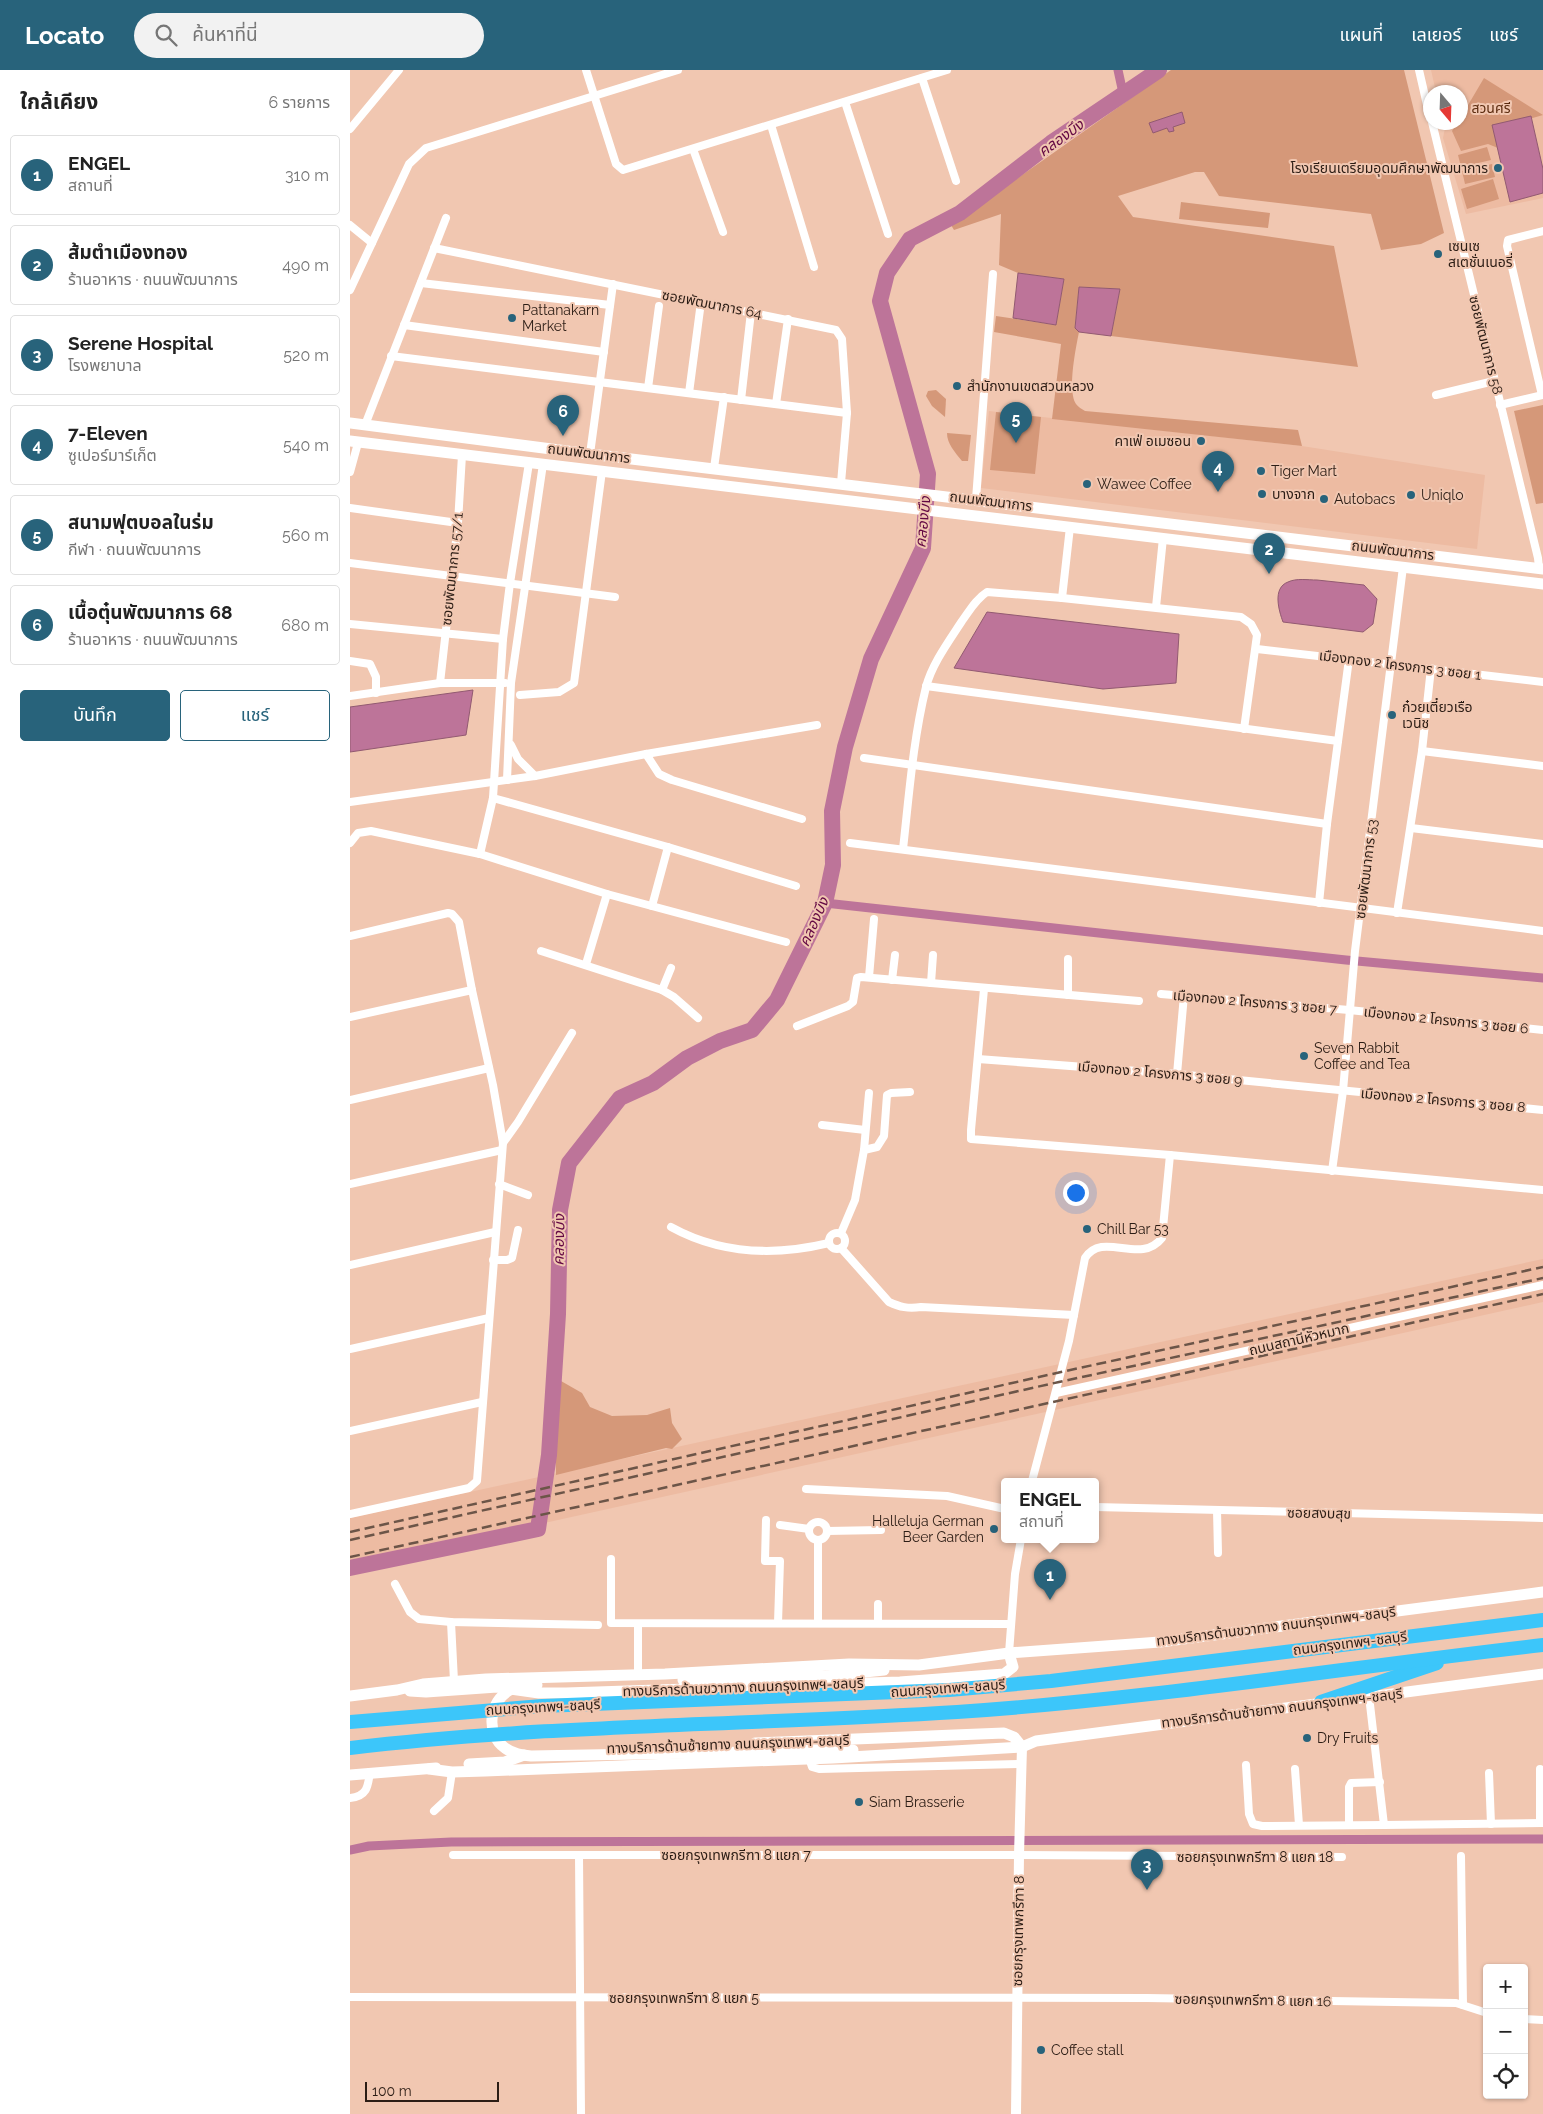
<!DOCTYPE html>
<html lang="th">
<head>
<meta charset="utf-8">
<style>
  :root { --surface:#fff; --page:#f2f2f2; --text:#222; --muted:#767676; --line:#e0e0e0; --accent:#28637b }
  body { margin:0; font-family:Raleway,"Noto Sans Thai",sans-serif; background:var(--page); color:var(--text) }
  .controls { position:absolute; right:15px; bottom:15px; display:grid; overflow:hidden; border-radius:5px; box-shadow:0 1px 4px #0004 }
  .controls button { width:45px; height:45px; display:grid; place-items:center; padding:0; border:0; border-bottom:1px solid var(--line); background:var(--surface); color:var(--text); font:25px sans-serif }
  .compass { position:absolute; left:1073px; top:15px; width:45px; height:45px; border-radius:50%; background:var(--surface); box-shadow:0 1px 4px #0004; rotate:161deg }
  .scale { position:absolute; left:15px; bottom:12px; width:134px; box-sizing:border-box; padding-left:5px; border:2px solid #2c1d15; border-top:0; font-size:14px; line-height:18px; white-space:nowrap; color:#2c1d15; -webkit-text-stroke:4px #f1c7b1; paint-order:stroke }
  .you { position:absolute; left:725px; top:1122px; width:18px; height:18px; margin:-12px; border:4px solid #fff; border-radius:50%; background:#1a73e8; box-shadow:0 0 0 8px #1a73e833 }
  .badge { display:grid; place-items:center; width:32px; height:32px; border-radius:50%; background:var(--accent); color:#fff; font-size:16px; font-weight:700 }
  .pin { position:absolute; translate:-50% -41px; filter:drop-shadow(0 1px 2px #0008) }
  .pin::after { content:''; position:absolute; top:26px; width:18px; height:15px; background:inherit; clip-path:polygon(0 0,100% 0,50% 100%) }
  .popup { position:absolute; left:651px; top:1408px; width:98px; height:65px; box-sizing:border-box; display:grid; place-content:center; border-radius:5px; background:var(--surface); filter:drop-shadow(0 1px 4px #0005); font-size:16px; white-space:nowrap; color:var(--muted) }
  .popup b { font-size:19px; color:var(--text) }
  .popup::after { content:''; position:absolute; left:50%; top:100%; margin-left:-10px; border:10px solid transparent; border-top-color:var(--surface) }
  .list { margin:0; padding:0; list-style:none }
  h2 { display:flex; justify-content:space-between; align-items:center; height:65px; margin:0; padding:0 20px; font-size:21px }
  h2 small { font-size:16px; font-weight:400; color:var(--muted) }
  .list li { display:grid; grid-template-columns:32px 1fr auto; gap:15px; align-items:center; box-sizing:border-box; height:80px; margin:0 10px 10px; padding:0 10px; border:1px solid var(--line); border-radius:5px }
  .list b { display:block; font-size:19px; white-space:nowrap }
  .list p { margin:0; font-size:16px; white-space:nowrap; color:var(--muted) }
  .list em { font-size:16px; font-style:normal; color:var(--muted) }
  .actions { display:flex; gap:10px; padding:15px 20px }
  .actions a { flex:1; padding:11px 0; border:1px solid var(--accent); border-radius:5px; text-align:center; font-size:18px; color:var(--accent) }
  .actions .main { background:var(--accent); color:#fff }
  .icon { flex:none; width:28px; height:28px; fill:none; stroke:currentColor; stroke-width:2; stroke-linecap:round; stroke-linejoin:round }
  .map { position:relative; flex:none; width:1193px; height:2044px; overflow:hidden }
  header { display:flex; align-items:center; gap:30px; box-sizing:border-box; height:70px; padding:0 25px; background:var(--accent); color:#fff }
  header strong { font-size:24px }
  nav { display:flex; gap:28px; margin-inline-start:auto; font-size:18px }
  .search { width:350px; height:45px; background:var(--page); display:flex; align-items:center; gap:12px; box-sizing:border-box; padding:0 18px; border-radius:28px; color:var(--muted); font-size:19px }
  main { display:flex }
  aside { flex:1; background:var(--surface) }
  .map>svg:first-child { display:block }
  .built { fill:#edbba2 }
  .green { fill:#d59879 }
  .water { fill:#bd7499; stroke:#925a71 }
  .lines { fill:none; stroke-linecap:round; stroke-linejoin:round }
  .canal { stroke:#bd7499; stroke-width:9 }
  .river { stroke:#bd7499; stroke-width:16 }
  .minor { stroke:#fff; stroke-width:8 }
  .tertiary { stroke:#fff; stroke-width:10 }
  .secondary { stroke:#fff; stroke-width:11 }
  .motorway { stroke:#3cc6fa; stroke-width:14 }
  .rail { stroke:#6c5548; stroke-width:2.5; stroke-dasharray:10 5; stroke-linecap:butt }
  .poi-dot { fill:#28637b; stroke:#f1c7b1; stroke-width:2 }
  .labels { text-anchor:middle; stroke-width:4; stroke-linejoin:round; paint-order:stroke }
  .park-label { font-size:14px; fill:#5c2c10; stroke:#f1c7b1 }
  .poi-label { font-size:14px; fill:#2c1d15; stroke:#f1c7b1; text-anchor:start }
  .street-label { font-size:14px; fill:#2c1d15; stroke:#f1c7b1 }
  .water-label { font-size:15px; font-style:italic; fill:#630843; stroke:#f1c7b1 }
</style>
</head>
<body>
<header>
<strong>Locato</strong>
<div class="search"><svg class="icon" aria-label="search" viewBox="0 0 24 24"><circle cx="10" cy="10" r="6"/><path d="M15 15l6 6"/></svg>ค้นหาที่นี่</div>
<nav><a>แผนที่</a><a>เลเยอร์</a><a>แชร์</a></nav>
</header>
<main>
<aside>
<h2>ใกล้เคียง<small>6 รายการ</small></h2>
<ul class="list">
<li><span class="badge">1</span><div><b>ENGEL</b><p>สถานที่</p></div><em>310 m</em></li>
<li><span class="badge">2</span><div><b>ส้มตำเมืองทอง</b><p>ร้านอาหาร · ถนนพัฒนาการ</p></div><em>490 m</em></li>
<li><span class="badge">3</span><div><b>Serene Hospital</b><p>โรงพยาบาล</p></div><em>520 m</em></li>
<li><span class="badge">4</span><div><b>7-Eleven</b><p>ซูเปอร์มาร์เก็ต</p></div><em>540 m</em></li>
<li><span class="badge">5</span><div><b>สนามฟุตบอลในร่ม</b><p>กีฬา · ถนนพัฒนาการ</p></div><em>560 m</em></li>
<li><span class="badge">6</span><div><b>เนื้อตุ๋นพัฒนาการ 68</b><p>ร้านอาหาร · ถนนพัฒนาการ</p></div><em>680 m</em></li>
</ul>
<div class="actions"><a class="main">บันทึก</a><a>แชร์</a></div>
</aside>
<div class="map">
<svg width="1193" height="2044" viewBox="0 0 1193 2044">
  <rect width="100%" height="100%" fill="#f1c7b1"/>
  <g class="built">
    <polygon points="1081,0 1193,0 1193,128 1116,144 1093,68 1095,58 1094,53 1110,52 1110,22 1086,22"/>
    <polygon points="639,341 952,376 1135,405 1127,479 631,418"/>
    <polygon points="1193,1189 1193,1232 0,1496 0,1448"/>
  </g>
  <g class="green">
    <path d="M821 0H1054L1094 163 1071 174 1031 180 1021 144 869 126 854 102H845L768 126 783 147 984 176 1008 297 761 266 770 219 729 217 725 257 729 262C726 277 717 321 726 334 728 337 732 339 735 341L948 360 952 376 702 349 711 274 644 262 646 246 706 255 714 209 668 203 649 195 651 144 604 160 601 155Z"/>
    <polygon points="1134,8 1193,45 1144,59 1148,78 1138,74 1111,81 1102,61 1107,53 1110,52 1111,47"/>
    <polygon points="1137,77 1141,90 1111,97 1108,85"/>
    <polygon points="1142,94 1145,107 1115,114 1112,101"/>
    <polygon points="1143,109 1149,129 1117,139 1111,119"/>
    <polygon points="831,132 920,143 918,158 829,149"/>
    <polygon points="586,320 596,329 595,347 582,336 576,326 578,321"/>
    <polygon points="1193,335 1193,433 1186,434 1164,341"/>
    <polygon points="646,342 691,347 685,404 640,400"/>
    <path d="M597 363 621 365 618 391H612C605 382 597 374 597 363Z"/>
    <polygon points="204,1307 232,1323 240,1337 262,1346 297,1345 320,1338 322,1353 332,1369 322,1379 316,1378 206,1405"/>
  </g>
  <g class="water">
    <polygon points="832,42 835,53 823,57 824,61 819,62 817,58 803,63 799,53"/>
    <polygon points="1181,46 1193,99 1193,123 1160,132 1142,55"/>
    <polygon points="668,203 714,209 706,255 663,248"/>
    <polygon points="729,217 770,219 761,266 729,262 725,258"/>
    <path d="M967 510 1014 515 1027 529 1023 554 1013 562 933 552C929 541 922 518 938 512 946 508 958 510 967 510Z"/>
    <polygon points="637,542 829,564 826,613 753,619 604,598"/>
    <polygon points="123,620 116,665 0,682 0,637"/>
  </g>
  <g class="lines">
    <g class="canal">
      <polyline points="768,0 773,23"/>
      <polyline points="475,833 996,890 1193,908"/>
      <polyline points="0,1780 19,1776 101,1772 1193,1769"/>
    </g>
    <polyline class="river" points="0,1498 188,1459 199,1385 208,1244 210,1140 219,1093 270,1028 303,1013 337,988 370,971 402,960 427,930 475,833 483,795 482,741 495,677 521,589 573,478 578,404 530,231 537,203 560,169 610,143 701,73 809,0"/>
    <g class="minor">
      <polyline points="236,0 266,94 273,100 597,0"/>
      <polyline points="1069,0 1080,48"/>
      <polyline points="572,8 606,111"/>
      <polyline points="495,32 538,164"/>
      <polyline points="1082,52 1188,488 1189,498"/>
      <polyline points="421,55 464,197"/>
      <polyline points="0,59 49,0"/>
      <polyline points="343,79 373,162"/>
      <polyline points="0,155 22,173"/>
      <polyline points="84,178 486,260 492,269 497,343 491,413"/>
      <polyline points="71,213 260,235"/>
      <polyline points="0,220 59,94 76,78 328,0"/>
      <polyline points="54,255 254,282"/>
      <polyline points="41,286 497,343"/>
      <polyline points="298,318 309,236"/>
      <polyline points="339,323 351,232"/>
      <polyline points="1086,325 1144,311"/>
      <polyline points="1192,325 1157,176 1158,170 1162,169 1193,161"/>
      <polyline points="391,330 401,242"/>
      <polyline points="426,334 438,249"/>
      <polyline points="1150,335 1193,325"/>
      <polyline points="15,355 96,148"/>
      <polyline points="240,384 263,214"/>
      <polyline points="364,398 374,327"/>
      <polyline points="0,402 8,373"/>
      <polyline points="626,429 643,204"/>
      <polyline points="0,438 108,453"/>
      <polyline points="0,493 265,527"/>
      <polyline points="712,528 720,457"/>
      <polyline points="806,537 813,468"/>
      <polyline points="0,554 153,569"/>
      <polyline points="907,579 1193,612"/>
      <polyline points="0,591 20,594 26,607 26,623"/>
      <polyline points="90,613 108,453 112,385"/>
      <polyline points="576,616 988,671"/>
      <polyline points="170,625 209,622 224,613 252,401"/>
      <polyline points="0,626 90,613 155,613"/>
      <polyline points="161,675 168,689 185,706"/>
      <polyline points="1072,681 1193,696"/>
      <polyline points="296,684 309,704 322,710 452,749"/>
      <polyline points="514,688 977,754"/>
      <polyline points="157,710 161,613 193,394"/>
      <polyline points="143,728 318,777 446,816"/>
      <polyline points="0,732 185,706 296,684 467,655"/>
      <polyline points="1061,758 1193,774"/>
      <polyline points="0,773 8,763 21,761 130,784 257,824 436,872"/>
      <polyline points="500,773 1193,861"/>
      <path d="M553 779C559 726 563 670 576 617 582 594 599 571 612 551 620 540 626 529 637 522L712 528 891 547 901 554 907 565 894 659"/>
      <polyline points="130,784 143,728 153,569 160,513 179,393"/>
      <polyline points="969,833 977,754 999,589"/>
      <polyline points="302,836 318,777"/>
      <polyline points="1047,843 1072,681 1081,598"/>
      <polyline points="0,866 98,843 102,844 109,852 122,920 143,1015 153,1073 127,1411 119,1418 0,1444"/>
      <polyline points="191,881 312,920 324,927 348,948"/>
      <polyline points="718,889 718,925"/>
      <polyline points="236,894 257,824"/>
      <polyline points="519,907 524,849"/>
      <polyline points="542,910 545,885"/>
      <polyline points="581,913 583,885"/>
      <polyline points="634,919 621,1060 621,1069 820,1085 1193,1120"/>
      <polyline points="312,920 321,898"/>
      <polyline points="811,924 999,940 1193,960"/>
      <polyline points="0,947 122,920"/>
      <polyline points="447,956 498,936 503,932 507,908 511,907 789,931"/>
      <polyline points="628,989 827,1004 1193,1040"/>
      <polyline points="827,1004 834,925"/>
      <polyline points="0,1030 139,998"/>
      <polyline points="472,1055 515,1060"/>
      <polyline points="153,1073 168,1052 222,963"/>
      <polyline points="514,1080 519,1023"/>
      <polyline points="982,1101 993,1021 1005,881 1053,497"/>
      <polyline points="0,1114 152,1080"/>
      <polyline points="149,1114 178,1125"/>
      <path d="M321 1157C370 1184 425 1186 479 1173"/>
      <circle cx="487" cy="1171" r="8"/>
      <polyline points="491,1163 505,1130 514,1080 527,1077 534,1066 537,1025 541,1023 560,1022"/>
      <path d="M491 1178 539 1232C550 1237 558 1239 571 1237L724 1245"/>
      <polyline points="143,1190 157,1190 162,1188 168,1160"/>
      <polyline points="0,1195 145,1162"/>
      <polyline points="0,1279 139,1248"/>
      <polyline points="706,1323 1193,1215"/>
      <polyline points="0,1361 132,1332"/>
      <path d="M682 1411 719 1271 735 1188C753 1160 790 1196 812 1168L820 1085"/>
      <polyline points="456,1419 597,1426 655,1439"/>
      <polyline points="745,1437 1193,1448"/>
      <polyline points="867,1440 868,1483"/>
      <polyline points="416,1450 415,1491 430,1491 428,1553"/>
      <circle cx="468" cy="1461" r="9"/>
      <polyline points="430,1455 459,1459"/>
      <polyline points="477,1461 531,1460"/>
      <polyline points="261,1489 261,1553 661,1554"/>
      <polyline points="45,1514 60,1542 69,1549 101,1552 248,1555"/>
      <polyline points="528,1534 528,1553"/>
      <polyline points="101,1552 104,1611"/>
      <polyline points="468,1553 468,1470"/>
      <polyline points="288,1554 288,1605"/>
      <polyline points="659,1583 665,1504 671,1469"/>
      <polyline points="1019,1626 1034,1755 1193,1753"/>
      <polyline points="459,1688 462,1697 469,1699 672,1694"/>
      <polyline points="896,1695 899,1744 903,1754 912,1756 1034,1755"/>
      <polyline points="945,1699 949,1755"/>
      <polyline points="1139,1703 1141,1754"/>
      <path d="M0 1728C17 1726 18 1717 20 1702"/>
      <polyline points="84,1741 98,1728 102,1702"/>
      <polyline points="1190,1753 1190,1699"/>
      <polyline points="999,1755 999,1717 1001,1713 1030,1712"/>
      <polyline points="103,1785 669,1785 992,1787"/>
      <polyline points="229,1785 231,2044"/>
      <polyline points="1111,1786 1113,1935"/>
      <polyline points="0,1927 797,1928 1106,1933 1137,1943"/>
      <polyline points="1174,1949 1193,1950"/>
    </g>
    <polyline class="tertiary" points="666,2044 669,1785 672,1677"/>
    <g class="secondary">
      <polyline points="0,353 240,384 1193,499"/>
      <polyline points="0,371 1193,514"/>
      <polyline points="333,1610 476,1606 534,1600"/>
      <path d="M187 1615C178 1615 168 1615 160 1620 139 1631 135 1664 155 1678 163 1684 172 1685 181 1686L503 1680"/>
      <polyline points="60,1621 76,1622 147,1617 189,1623 216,1623 550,1612 654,1604 663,1597 659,1583"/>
      <polyline points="0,1626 47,1620 73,1614 136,1609 315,1604 499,1594 569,1595 659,1583 810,1572 1193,1522"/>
      <polyline points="405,1673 654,1663 664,1667 672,1677"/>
      <polyline points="119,1694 155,1692 174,1685"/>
      <polyline points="79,1699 102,1702 135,1701 483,1688 672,1677 686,1671 1193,1604"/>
      <polyline points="0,1705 86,1698"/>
    </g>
    <g class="motorway">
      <polyline points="971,1632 1087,1593"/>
      <polyline points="0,1652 192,1636 599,1620 701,1611 1193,1550"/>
      <path d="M0 1678C202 1654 405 1655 607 1642 803 1629 998 1597 1193 1575"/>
    </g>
    <g class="rail">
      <polyline points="0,1462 711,1302 1193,1197"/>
      <polyline points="0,1470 709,1312 1193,1208"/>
      <polyline points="0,1487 1193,1224"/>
    </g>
  </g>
  <g class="poi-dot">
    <circle cx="1148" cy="98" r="5"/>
    <circle cx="1088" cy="184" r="5"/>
    <circle cx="162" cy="248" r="5"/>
    <circle cx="607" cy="316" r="5"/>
    <circle cx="851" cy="371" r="5"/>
    <circle cx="911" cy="401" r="5"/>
    <circle cx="737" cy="414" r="5"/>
    <circle cx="912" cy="424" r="5"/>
    <circle cx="1061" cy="425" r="5"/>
    <circle cx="974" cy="429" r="5"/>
    <circle cx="1042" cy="645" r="5"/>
    <circle cx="954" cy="986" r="5"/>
    <circle cx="737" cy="1159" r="5"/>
    <circle cx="644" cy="1459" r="5"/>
    <circle cx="957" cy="1668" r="5"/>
    <circle cx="509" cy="1732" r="5"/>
    <circle cx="691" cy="1980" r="5"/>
  </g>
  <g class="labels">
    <g class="park-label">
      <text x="1141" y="43">สวนศรี</text>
    </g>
    <g class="poi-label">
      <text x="1138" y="103" text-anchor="end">โรงเรียนเตรียมอุดมศึกษาพัฒนาการ</text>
      <text x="1098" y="181">เซนเซ<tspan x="1098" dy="16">สเตชั่นเนอรี่</tspan></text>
      <text x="172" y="245">Pattanakarn<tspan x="172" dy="16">Market</tspan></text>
      <text x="617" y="321">สำนักงานเขตสวนหลวง</text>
      <text x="841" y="376" text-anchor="end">คาเฟ่ อเมซอน</text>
      <text x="921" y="406">Tiger Mart</text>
      <text x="747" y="419">Wawee Coffee</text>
      <text x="922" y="429">บางจาก</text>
      <text x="1071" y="430">Uniqlo</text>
      <text x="984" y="434">Autobacs</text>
      <text x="1052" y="642">ก๋วยเตี๋ยวเรือ<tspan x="1052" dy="16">เวนิช</tspan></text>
      <text x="964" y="983">Seven Rabbit<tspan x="964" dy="16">Coffee and Tea</tspan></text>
      <text x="747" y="1164">Chill Bar 53</text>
      <text x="634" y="1456" text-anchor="end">Halleluja German<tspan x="634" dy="16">Beer Garden</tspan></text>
      <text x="967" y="1673">Dry Fruits</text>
      <text x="519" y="1737">Siam Brasserie</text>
      <text x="701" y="1985">Coffee stall</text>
    </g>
    <g class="street-label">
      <text transform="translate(362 234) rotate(11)" y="5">ซอยพัฒนาการ 64</text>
      <text transform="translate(1136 275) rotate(76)" y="5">ซอยพัฒนาการ 58</text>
      <text transform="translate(239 383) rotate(7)" y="5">ถนนพัฒนาการ</text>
      <text transform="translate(641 431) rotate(7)" y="5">ถนนพัฒนาการ</text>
      <text transform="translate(1043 480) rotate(7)" y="5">ถนนพัฒนาการ</text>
      <text transform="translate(102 499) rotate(-84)" y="5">ซอยพัฒนาการ 57/1</text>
      <text transform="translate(1050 595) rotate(7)" y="5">เมืองทอง 2 โครงการ 3 ซอย 1</text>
      <text transform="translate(1016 799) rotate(-83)" y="5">ซอยพัฒนาการ 53</text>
      <text transform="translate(905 932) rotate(5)" y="5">เมืองทอง 2 โครงการ 3 ซอย 7</text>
      <text transform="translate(1096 950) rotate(6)" y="5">เมืองทอง 2 โครงการ 3 ซอย 6</text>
      <text transform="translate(810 1003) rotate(5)" y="5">เมืองทอง 2 โครงการ 3 ซอย 9</text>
      <text transform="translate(1093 1030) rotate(5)" y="5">เมืองทอง 2 โครงการ 3 ซอย 8</text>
      <text transform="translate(949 1269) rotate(-13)" y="5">ถนนสถานีหัวหมาก</text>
      <text transform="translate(969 1443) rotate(1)" y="5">ซอยสงบสุข</text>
      <text transform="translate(926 1556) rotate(-7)" y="5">ทางบริการด้านขวาทาง ถนนกรุงเทพฯ-ชลบุรี</text>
      <text transform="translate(1000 1573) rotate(-7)" y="5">ถนนกรุงเทพฯ-ชลบุรี</text>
      <text transform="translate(393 1617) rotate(-2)" y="5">ทางบริการด้านขวาทาง ถนนกรุงเทพฯ-ชลบุรี</text>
      <text transform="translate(598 1618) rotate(-4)" y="5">ถนนกรุงเทพฯ-ชลบุรี</text>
      <text transform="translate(193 1637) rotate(-3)" y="5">ถนนกรุงเทพฯ-ชลบุรี</text>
      <text transform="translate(932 1638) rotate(-7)" y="5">ทางบริการด้านซ้ายทาง ถนนกรุงเทพฯ-ชลบุรี</text>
      <text transform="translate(378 1674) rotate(-2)" y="5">ทางบริการด้านซ้ายทาง ถนนกรุงเทพฯ-ชลบุรี</text>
      <text x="386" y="1790">ซอยกรุงเทพกรีฑา 8 แยก 7</text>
      <text x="905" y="1792">ซอยกรุงเทพกรีฑา 8 แยก 18</text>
      <text transform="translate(668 1861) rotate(-89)" y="5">ซอยกรุงเทพกรีฑา 8</text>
      <text x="334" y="1933">ซอยกรุงเทพกรีฑา 8 แยก 5</text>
      <text transform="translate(903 1930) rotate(1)" y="5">ซอยกรุงเทพกรีฑา 8 แยก 16</text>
    </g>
    <g class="water-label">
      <text transform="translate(711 68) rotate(-36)" y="5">คลองบึง</text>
      <text transform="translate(573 452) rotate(-84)" y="5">คลองบึง</text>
      <text transform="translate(464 852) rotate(-66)" y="5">คลองบึง</text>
      <text transform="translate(209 1170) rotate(-89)" y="5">คลองบึง</text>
    </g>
  </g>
</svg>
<div class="controls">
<button>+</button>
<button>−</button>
<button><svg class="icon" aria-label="locate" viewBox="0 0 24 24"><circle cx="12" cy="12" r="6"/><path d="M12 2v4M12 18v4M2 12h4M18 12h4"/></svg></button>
</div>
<svg class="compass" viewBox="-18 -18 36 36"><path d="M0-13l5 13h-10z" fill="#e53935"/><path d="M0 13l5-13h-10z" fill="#767676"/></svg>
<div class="scale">100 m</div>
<div class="you"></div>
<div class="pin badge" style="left:700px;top:1530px">1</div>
<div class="popup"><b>ENGEL</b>สถานที่</div>
<div class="pin badge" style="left:919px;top:504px">2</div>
<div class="pin badge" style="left:797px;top:1820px">3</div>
<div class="pin badge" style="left:868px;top:422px">4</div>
<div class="pin badge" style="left:666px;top:373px">5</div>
<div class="pin badge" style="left:213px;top:366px">6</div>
</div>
</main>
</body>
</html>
